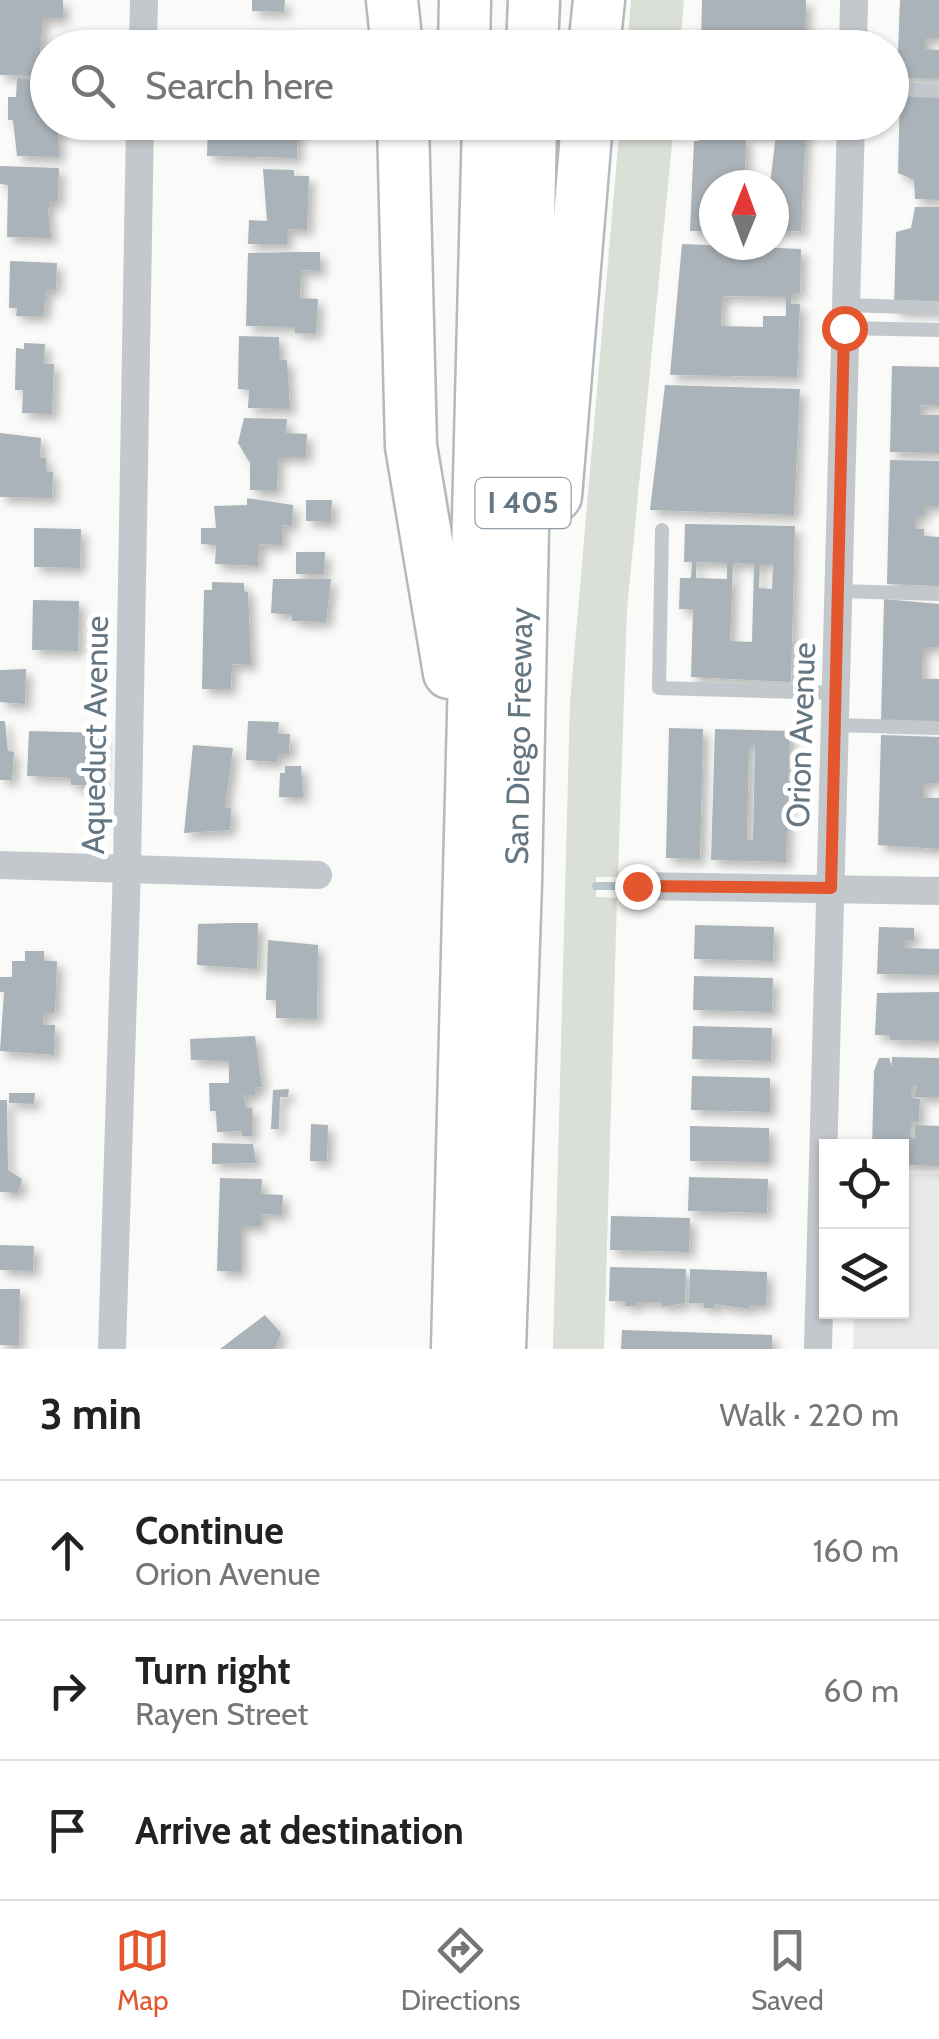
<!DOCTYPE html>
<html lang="en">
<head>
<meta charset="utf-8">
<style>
  :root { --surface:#fff; --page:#f6f6f6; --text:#222; --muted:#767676; --line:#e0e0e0; --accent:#e4572e }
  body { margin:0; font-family:Cabin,sans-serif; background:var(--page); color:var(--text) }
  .controls { position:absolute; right:30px; bottom:30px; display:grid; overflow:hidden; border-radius:0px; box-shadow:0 2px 8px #0004 }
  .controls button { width:90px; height:90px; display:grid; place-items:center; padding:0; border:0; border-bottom:2px solid var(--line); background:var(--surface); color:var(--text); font:50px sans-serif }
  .compass { position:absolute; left:699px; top:170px; width:90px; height:90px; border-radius:50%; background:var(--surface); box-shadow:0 2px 8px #0004; rotate:1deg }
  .stop { position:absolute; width:30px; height:30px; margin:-22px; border:8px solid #e4572e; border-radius:50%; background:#fff }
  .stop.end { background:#e4572e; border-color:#fff; box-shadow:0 2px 10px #0008 }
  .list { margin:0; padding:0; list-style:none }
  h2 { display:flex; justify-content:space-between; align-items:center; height:130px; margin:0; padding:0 40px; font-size:42px }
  h2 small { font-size:32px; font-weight:400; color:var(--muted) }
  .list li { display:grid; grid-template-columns:65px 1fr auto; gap:30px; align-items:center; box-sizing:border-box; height:140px; padding:0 40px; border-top:2px solid var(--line) }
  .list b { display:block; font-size:38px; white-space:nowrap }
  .list p { margin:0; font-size:32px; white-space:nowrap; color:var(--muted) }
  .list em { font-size:32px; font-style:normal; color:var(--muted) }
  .icon { flex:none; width:55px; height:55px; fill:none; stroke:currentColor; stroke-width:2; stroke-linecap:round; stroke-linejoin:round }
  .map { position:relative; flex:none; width:939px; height:1349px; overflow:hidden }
  .search { position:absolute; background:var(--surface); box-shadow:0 2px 8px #0004; left:30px; right:30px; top:30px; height:110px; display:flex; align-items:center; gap:25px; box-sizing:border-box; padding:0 35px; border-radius:55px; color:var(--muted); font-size:38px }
  .sheet { height:550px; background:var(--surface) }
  nav { display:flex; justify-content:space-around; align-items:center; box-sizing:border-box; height:140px; border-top:2px solid var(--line); background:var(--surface); font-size:28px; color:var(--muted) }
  nav a { display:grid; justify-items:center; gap:5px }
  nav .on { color:var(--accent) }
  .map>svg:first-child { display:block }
  .built { fill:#e8e9e9 }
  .green { fill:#dadfd7 }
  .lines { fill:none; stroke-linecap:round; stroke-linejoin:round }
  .stream { stroke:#bbc7cb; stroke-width:8 }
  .building { fill:#aab3b9; fill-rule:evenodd; filter:url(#shadow) }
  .highway-casing { stroke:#b4b9bd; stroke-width:55 }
  .lane { stroke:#c3c8cc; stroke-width:14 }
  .street { stroke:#c3c8cc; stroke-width:28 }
  .highway { stroke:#fff; stroke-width:50 }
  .route { stroke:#e4572e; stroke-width:12 }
  .labels { text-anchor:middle; stroke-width:10; stroke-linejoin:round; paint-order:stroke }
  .shield { fill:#fff; stroke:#939fa8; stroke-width:2.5 }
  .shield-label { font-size:30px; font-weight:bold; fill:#657683 }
  .street-label { font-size:32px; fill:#657683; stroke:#fff }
</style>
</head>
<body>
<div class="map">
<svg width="939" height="1349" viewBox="0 0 939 1349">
  <defs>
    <filter id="shadow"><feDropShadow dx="6" dy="6" stdDeviation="5" flood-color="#0004"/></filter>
  </defs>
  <rect width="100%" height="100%" fill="#fafaf8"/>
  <polygon class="built" points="902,1174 939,1174 939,1349 853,1349 854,1312 902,1312"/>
  <g class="green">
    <polygon points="631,0 684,0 680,47 627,47"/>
    <polygon points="620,123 674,123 627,609 618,877 596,877 596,897 617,898 604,1349 553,1349 570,703"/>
  </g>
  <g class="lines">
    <polyline class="stream" points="596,886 632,886"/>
  </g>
  <g class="building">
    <polygon points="0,0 63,0 63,18 43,18 38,76 0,75"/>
    <polygon points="252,0 285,0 284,12 252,11"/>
    <polygon points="702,0 806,0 805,48 701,48"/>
    <polygon points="900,0 939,0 939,38 925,38 925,49 939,50 939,79 897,78"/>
    <polygon points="17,78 42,79 41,105 48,105 48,122 58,124 59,157 17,156 13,120 8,120 8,97 16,97"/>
    <polygon points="900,94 939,95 939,200 915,199 914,180 898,173"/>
    <polygon points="208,122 298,122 297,158 207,156"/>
    <polygon points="699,122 806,122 801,231 774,232 774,185 770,185 776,133 732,132 732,137 746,137 745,175 731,175 730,185 714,185 714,231 690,231 694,141 699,141"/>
    <polygon points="0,166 59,168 58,201 51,201 48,210 51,238 7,237 8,185 0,184"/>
    <polygon points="263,169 294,170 294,176 309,176 307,230 287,229 287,244 248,244 249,220 267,221"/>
    <polygon points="915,207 939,207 939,312 894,311 896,232 911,228"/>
    <path d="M682 244 801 249 800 293H791V304H800L797 377 670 375ZM722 296 786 297V316H763V327L721 326Z"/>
    <polygon points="303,252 320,252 320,271 301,270 300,298 318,299 316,333 295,333 295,327 246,326 248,253"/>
    <polygon points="10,261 57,263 56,289 47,289 43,316 16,316 17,308 9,308"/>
    <polygon points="239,336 279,337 279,360 287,360 290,409 248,408 249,390 238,389"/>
    <polygon points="24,343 45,344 44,364 54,364 52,414 22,413 23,390 15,390 16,348 24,349"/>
    <polygon points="892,366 939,367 939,406 920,405 920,415 939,415 939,453 890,452"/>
    <polygon points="665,385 800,389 794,515 650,510"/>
    <polygon points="244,418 287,419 286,433 307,434 306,457 278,457 277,491 250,490 250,463 238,443"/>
    <polygon points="0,433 41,438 40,458 46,458 46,472 53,472 52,498 0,497"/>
    <polygon points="890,460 939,461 939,506 924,506 924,516 915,516 915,529 924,529 924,536 939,537 939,586 887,584"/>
    <polygon points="247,498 293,505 292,526 282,525 282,545 259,544 258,566 215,564 216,545 201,544 201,528 216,528 214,506 247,505"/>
    <polygon points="306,500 332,500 331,522 306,521"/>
    <path d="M685 524 795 526 791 682 691 677 693 609H679L680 578H691L692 562H684ZM696 562 727 563V579L696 578ZM733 563 754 564 752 642 730 641ZM760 564H773L772 589 759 588Z"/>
    <polygon points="34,528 81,529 80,568 34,567"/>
    <polygon points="296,552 325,552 324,574 296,574"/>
    <polygon points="273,579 331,579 326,622 292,621 292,615 271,613"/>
    <polygon points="212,582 244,583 244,591 248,592 251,665 232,664 231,689 202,689 204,590 212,590"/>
    <polygon points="884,599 939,604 939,647 923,647 922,679 939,679 939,722 881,724"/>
    <polygon points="33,600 79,601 78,651 32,650"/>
    <polygon points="26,669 25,704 0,702 0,670"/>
    <polygon points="0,721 5,721 8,751 14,752 12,780 0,780"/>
    <polygon points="248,721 279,722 278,734 290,734 289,754 278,754 277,762 246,760"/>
    <polygon points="669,728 703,729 700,859 666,858"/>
    <path d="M715 729 790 731 786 862 711 860ZM749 745H755L753 840H747Z"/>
    <polygon points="29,731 103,733 101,786 71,785 71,778 27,776"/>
    <polygon points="881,735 939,737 939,783 923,783 923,798 939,798 939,849 878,845"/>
    <polygon points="193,745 233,748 225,808 231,808 230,830 184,833"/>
    <polygon points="285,766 301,766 303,797 279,797 280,773 285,773"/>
    <polygon points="233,923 258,923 257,969 197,965 198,924"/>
    <polygon points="695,925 774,927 773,961 694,959"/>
    <polygon points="879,927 914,928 914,940 904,940 904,948 939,949 939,975 877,974"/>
    <polygon points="268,940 318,945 317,1019 276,1018 276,1000 266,1000"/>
    <polygon points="25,951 44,951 44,961 57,961 55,1012 44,1012 43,1025 55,1025 54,1055 0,1051 4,992 0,992 0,977 12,977 12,961 25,961"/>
    <polygon points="694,976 773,978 772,1012 693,1010"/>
    <polygon points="939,992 939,1041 890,1040 890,1035 875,1035 877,993"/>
    <polygon points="693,1026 772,1028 771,1061 692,1059"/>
    <polygon points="255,1036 262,1087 255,1088 255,1095 244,1095 245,1108 252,1108 252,1136 242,1136 242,1131 217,1132 216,1111 210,1111 209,1083 229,1083 229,1061 191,1060 190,1039"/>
    <polygon points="892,1057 939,1058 939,1097 915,1097 916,1085 911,1085 911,1098 920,1099 919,1121 910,1121 910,1137 915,1138 915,1125 939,1126 939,1166 902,1165 902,1146 872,1146 874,1071 879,1058 889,1058 892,1067"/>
    <polygon points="692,1076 770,1078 770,1112 691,1110"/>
    <polygon points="289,1089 288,1097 280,1097 279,1129 271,1129 273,1090"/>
    <polygon points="9,1093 35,1093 34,1104 9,1103"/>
    <polygon points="0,1100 7,1100 8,1170 22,1179 18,1193 0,1192"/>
    <polygon points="311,1124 328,1125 327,1161 310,1161"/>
    <polygon points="690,1126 769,1128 769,1162 690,1161"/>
    <polygon points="212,1143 253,1144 256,1163 212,1164"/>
    <polygon points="689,1177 768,1179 767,1213 688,1211"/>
    <polygon points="220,1178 262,1179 261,1194 283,1195 282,1215 261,1214 261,1226 241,1226 241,1272 217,1271"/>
    <polygon points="611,1216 690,1218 689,1252 610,1250"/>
    <polygon points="0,1245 34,1246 33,1271 0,1270"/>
    <polygon points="610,1267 686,1269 685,1303 662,1307 662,1302 636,1302 636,1306 625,1306 626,1301 609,1301"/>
    <polygon points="690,1269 767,1272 766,1305 750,1305 749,1309 714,1304 714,1308 704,1308 704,1303 689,1303"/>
    <polygon points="0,1289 20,1289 19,1345 0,1345"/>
    <polygon points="265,1315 281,1333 275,1349 220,1349"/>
    <polygon points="622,1330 772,1335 772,1349 621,1349"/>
  </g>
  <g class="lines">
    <g class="highway-casing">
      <g id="highway">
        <polyline points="392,0 397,48"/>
        <polyline points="464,48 465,0"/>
        <polyline points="532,48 534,0"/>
        <polyline points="594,48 599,0"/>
        <polyline points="403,122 411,446 449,673"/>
        <polyline points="556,496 587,122"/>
        <polyline points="457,1349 488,122"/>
        <polyline points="500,1349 516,883 531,122"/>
      </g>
    </g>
    <g class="lane">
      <polyline points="892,89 939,91"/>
      <polyline points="845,305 939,308"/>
      <polyline points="844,328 939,330"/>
      <polyline points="662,530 659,688 837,693"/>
      <polyline points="840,591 939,594"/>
      <polyline points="837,725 939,728"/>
    </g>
    <g class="street">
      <polyline points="143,48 144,0"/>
      <polyline points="853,48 854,0"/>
      <polyline points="0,865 318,875"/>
      <polyline points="637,886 939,891"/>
      <polyline points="112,1349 127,867 140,122"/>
      <polyline points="818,1349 851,122"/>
    </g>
    <use href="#highway" class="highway"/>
  </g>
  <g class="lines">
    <polyline class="route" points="637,886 831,888 844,328"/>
  </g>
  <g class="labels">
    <rect class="shield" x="475.5" y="478" width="95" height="50" rx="8"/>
    <g class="shield-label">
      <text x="523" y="513">I 405</text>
    </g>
    <g class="street-label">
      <text transform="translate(95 735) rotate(-89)" y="11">Aqueduct Avenue</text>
      <text transform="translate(801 735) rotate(-88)" y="11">Orion Avenue</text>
      <text transform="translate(519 736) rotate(-89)" y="11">San Diego Freeway</text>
    </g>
  </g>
</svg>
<div class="controls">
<button><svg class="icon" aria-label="locate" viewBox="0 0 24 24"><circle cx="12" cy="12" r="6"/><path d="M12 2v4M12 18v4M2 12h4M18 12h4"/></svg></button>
<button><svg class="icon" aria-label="layers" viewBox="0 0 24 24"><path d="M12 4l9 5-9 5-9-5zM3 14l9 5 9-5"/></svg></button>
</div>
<svg class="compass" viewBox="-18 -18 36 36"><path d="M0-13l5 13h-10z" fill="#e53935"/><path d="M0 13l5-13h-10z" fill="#767676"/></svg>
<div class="stop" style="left:844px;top:328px"></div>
<div class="stop end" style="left:637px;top:886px"></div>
<div class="search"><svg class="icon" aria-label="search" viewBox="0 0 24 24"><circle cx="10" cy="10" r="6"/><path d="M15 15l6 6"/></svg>Search here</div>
</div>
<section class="sheet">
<h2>3 min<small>Walk · 220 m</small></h2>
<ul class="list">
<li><svg class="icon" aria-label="ahead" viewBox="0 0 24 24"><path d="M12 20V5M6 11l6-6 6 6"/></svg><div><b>Continue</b><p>Orion Avenue</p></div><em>160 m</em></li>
<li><svg class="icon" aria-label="right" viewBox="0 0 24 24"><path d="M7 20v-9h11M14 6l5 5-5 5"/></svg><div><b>Turn right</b><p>Rayen Street</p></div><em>60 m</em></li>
<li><svg class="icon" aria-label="arrive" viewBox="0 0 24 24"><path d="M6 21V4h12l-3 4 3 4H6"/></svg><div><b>Arrive at destination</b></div></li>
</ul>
</section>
<nav>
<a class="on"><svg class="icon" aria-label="map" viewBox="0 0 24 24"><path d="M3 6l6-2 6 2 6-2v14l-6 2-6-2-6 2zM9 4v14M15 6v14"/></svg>Map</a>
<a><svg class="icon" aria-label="directions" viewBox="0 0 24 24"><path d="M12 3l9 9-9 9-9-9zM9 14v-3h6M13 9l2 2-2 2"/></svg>Directions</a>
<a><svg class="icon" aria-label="saved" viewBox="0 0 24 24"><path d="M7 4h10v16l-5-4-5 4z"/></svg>Saved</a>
</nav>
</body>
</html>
